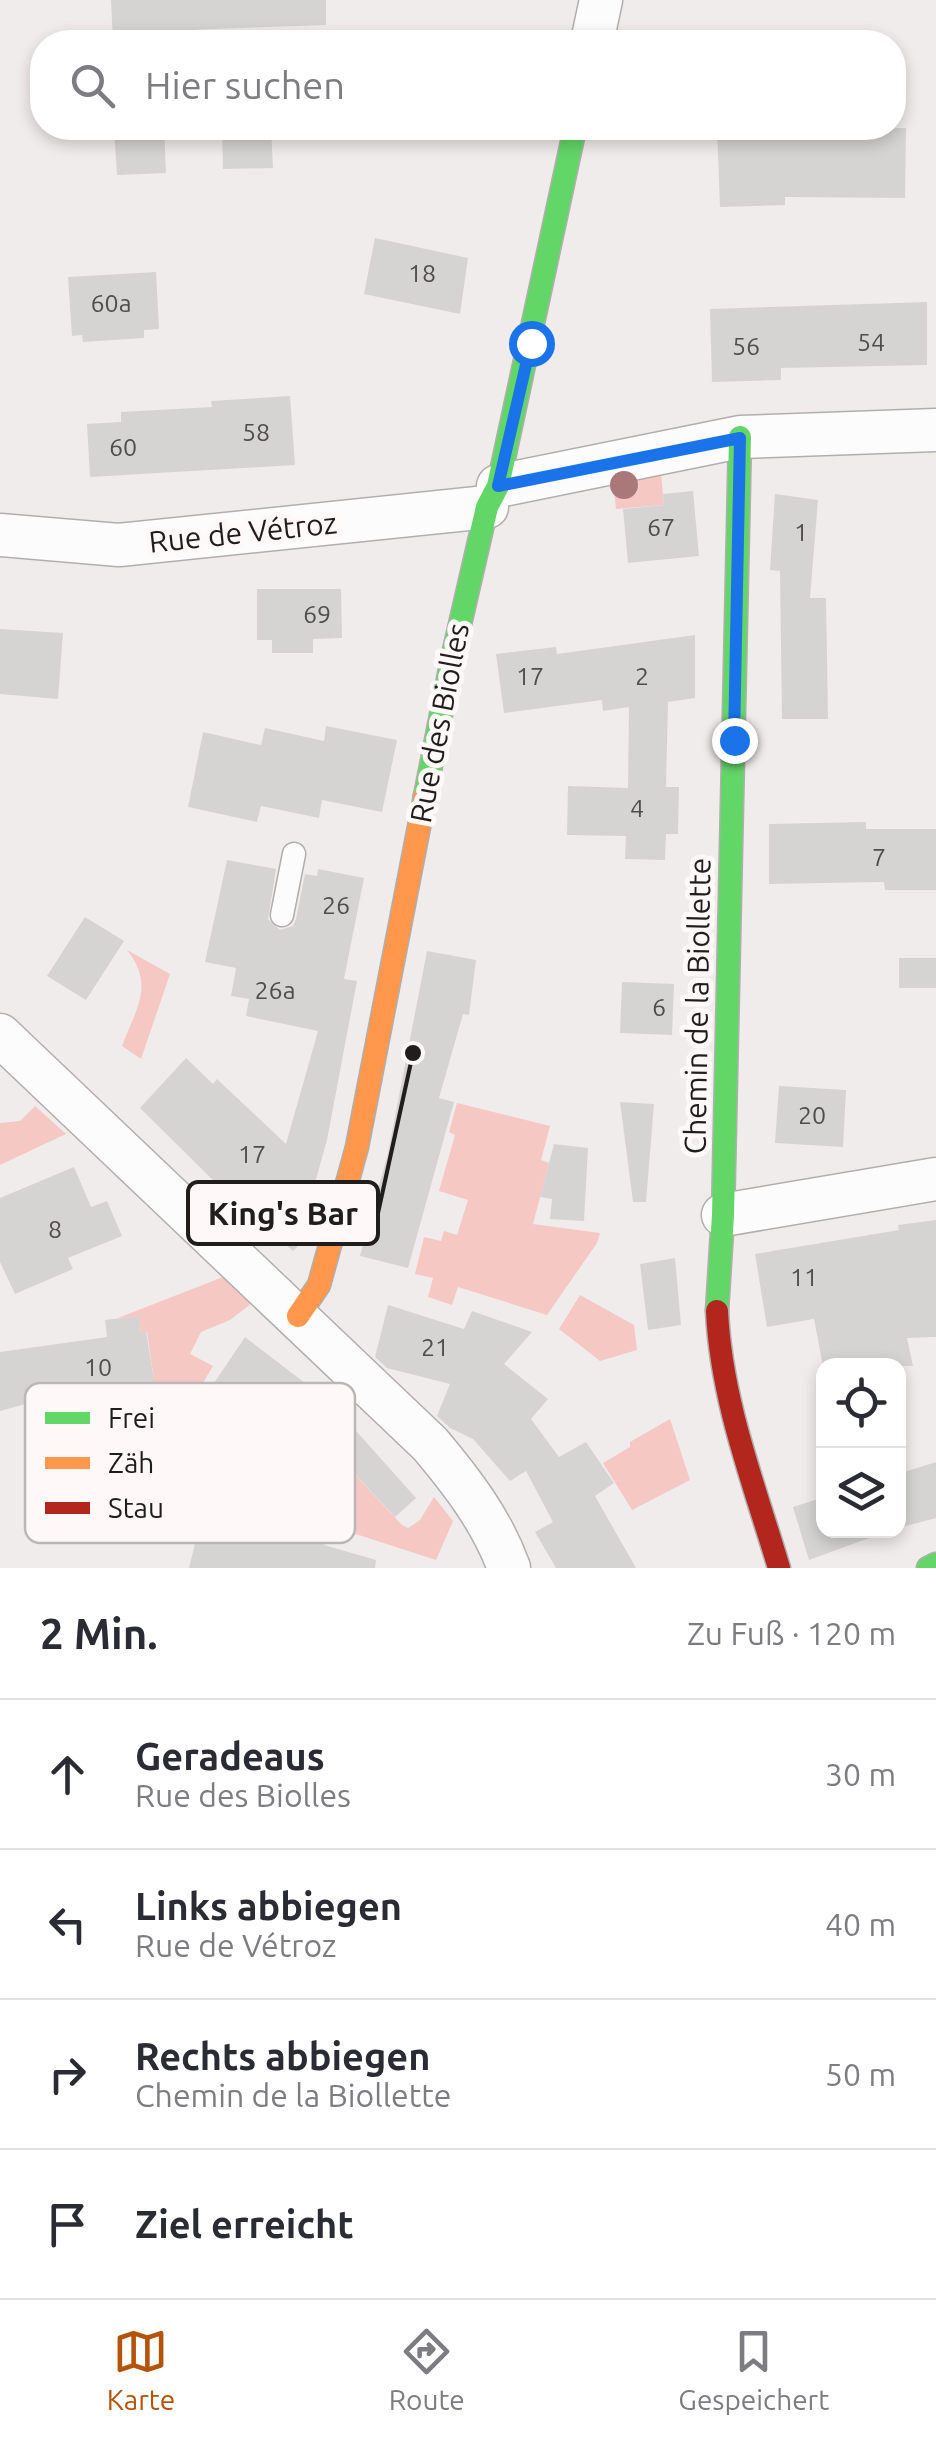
<!DOCTYPE html>
<html lang="de">
<head>
<meta charset="utf-8">
<style>
  :root { --surface:#fff; --page:#f2f2f3; --text:#2b2b33; --muted:#7c7c81; --line:#e1e1e2; --accent:#b45309 }
  body { margin:0; font-family:Ubuntu,sans-serif; background:var(--page); color:var(--text) }
  .controls { position:absolute; right:30px; bottom:30px; display:grid; overflow:hidden; border-radius:20px; box-shadow:0 5px 15px #0003 }
  .controls button { width:90px; height:90px; display:grid; place-items:center; padding:0; border:0; border-bottom:2px solid var(--line); background:var(--surface); color:var(--text); font:50px sans-serif }
  .stop { position:absolute; width:30px; height:30px; margin:-22px; border:8px solid #1a73e8; border-radius:50%; background:#fff }
  .stop.end { background:#1a73e8; border-color:#fff; box-shadow:0 2px 10px #0008 }
  .list { margin:0; padding:0; list-style:none }
  h2 { display:flex; justify-content:space-between; align-items:center; height:130px; margin:0; padding:0 40px; font-size:42px }
  h2 small { font-size:32px; font-weight:400; color:var(--muted) }
  .list li { display:grid; grid-template-columns:65px 1fr auto; gap:30px; align-items:center; box-sizing:border-box; height:150px; padding:0 40px; border-top:2px solid var(--line) }
  .list b { display:block; font-size:38px; white-space:nowrap }
  .list p { margin:0; font-size:32px; white-space:nowrap; color:var(--muted) }
  .list em { font-size:32px; font-style:normal; color:var(--muted) }
  .icon { flex:none; width:55px; height:55px; fill:none; stroke:currentColor; stroke-width:2; stroke-linecap:round; stroke-linejoin:round }
  .map { position:relative; flex:none; width:936px; height:1568px; overflow:hidden }
  .search { position:absolute; background:var(--surface); box-shadow:0 5px 15px #0003; left:30px; right:30px; top:30px; height:110px; display:flex; align-items:center; gap:25px; box-sizing:border-box; padding:0 35px; border-radius:40px; color:var(--muted); font-size:38px }
  .sheet { height:730px; background:var(--surface) }
  nav { display:flex; justify-content:space-around; align-items:center; box-sizing:border-box; height:140px; border-top:2px solid var(--line); background:var(--surface); font-size:28px; color:var(--muted) }
  nav a { display:grid; justify-items:center; gap:5px }
  nav .on { color:var(--accent) }
  .map>svg:first-child { display:block }
  .green { fill:#f5c8c4 }
  .building { fill:#d6d4d3 }
  .lines { fill:none; stroke-linecap:round; stroke-linejoin:round }
  .lane-casing { stroke:#b1afae; stroke-width:25 }
  .street-casing { stroke:#b1afae; stroke-width:45 }
  .fast-casing { stroke:#b1afae; stroke-width:25 }
  .slow-casing { stroke:#b1afae; stroke-width:25 }
  .jam-casing { stroke:#b1afae; stroke-width:25 }
  .lane { stroke:#fdfcfc; stroke-width:22 }
  .street { stroke:#fdfcfc; stroke-width:42 }
  .fast { stroke:#63d668; stroke-width:22 }
  .slow { stroke:#ff974d; stroke-width:22 }
  .jam { stroke:#b3261e; stroke-width:22 }
  .tree { fill:#aa7878 }
  .route { stroke:#1a73e8; stroke-width:12 }
  .labels { text-anchor:middle; stroke-width:10; stroke-linejoin:round; paint-order:stroke }
  .number-label { font-size:25px; fill:#504e4c }
  .street-label { font-size:30px; fill:#201e1d; stroke:#fef8f8 }
  .key { fill:#fef8f8; stroke:#bbb7b6; stroke-width:2.5 }
  .key-label { font-size:28px; fill:#201e1d }
  .leader { fill:none; stroke:#201e1d; stroke-width:4 }
  .callout-dot { fill:#201e1d; stroke:#fef8f8; stroke-width:4 }
  .callout { fill:#fef8f8; stroke:#201e1d; stroke-width:4 }
  .callout-label { font-size:32px; text-anchor:middle; font-weight:bold; fill:#201e1d }
</style>
</head>
<body>
<div class="map">
<svg width="936" height="1568" viewBox="0 0 936 1568">
  <rect width="100%" height="100%" fill="#f0eceb"/>
  <g class="green">
    <polygon points="661,473 664,505 616,509 612,474"/>
    <path d="M127 950 170 974 141 1059 122 1046C136 1009 155 985 127 950Z"/>
    <polygon points="457,1103 550,1126 541,1160 549,1163 533,1224 600,1233 597,1243 547,1315 458,1287 452,1305 428,1297 433,1278 415,1274 424,1237 441,1241 444,1231 457,1235 468,1200 439,1191 455,1135 449,1132"/>
    <polygon points="35,1106 66,1134 0,1165 0,1123 20,1121"/>
    <polygon points="223,1277 252,1303 230,1320 201,1332 190,1354 213,1366 186,1411 178,1408 172,1419 159,1414 147,1332 141,1332 139,1317 118,1318"/>
    <polygon points="580,1295 634,1325 637,1350 600,1361 559,1329"/>
    <polygon points="670,1419 690,1480 632,1510 603,1463 630,1447 630,1442"/>
    <polygon points="345,1464 402,1525 408,1528 420,1520 434,1497 453,1521 436,1560 331,1526 340,1502"/>
  </g>
  <g class="building">
    <polygon points="111,0 326,0 326,25 161,31 161,42 113,42"/>
    <polygon points="114,128 164,128 166,173 117,175"/>
    <polygon points="222,128 271,128 273,168 223,169"/>
    <polygon points="717,128 906,128 905,198 785,197 785,205 720,207"/>
    <polygon points="375,238 468,258 460,314 364,294"/>
    <polygon points="156,272 159,329 144,330 144,338 83,342 82,335 72,336 68,277"/>
    <polygon points="927,302 927,365 781,368 781,380 712,382 710,309"/>
    <polygon points="290,396 295,465 90,477 87,424 121,422 121,412 212,407 211,401"/>
    <polygon points="693,491 699,556 628,563 623,509 664,505 663,494"/>
    <polygon points="775,494 818,500 810,598 826,598 828,719 782,719 780,571 770,570"/>
    <polygon points="257,589 341,589 342,638 313,639 313,653 272,653 272,640 257,640"/>
    <polygon points="0,629 63,633 58,699 0,694"/>
    <polygon points="695,635 695,698 668,702 666,787 679,787 678,834 666,834 665,860 625,859 626,836 567,835 568,786 628,788 629,707 603,711 602,700 504,713 496,654 556,647 557,654"/>
    <polygon points="326,726 397,740 382,812 322,800 319,818 261,806 257,822 188,807 203,732 261,745 265,728 324,741"/>
    <polygon points="866,822 866,829 936,829 936,890 885,890 884,882 769,884 769,824"/>
    <polygon points="227,860 276,869 268,919 280,930 293,926 296,919 305,874 317,876 318,869 364,878 344,979 357,981 327,1140 297,1247 293,1251 270,1231 258,1245 216,1206 227,1194 140,1108 186,1058 213,1084 217,1079 286,1144 318,1031 246,1016 249,999 231,996 236,968 205,962"/>
    <polygon points="85,917 124,941 86,1000 47,976"/>
    <polygon points="427,951 476,960 469,1015 463,1014 439,1098 454,1102 408,1268 360,1256 388,1153"/>
    <rect x="899" y="958" width="37" height="30"/>
    <polygon points="622,982 674,984 672,1035 620,1033"/>
    <polygon points="779,1086 846,1090 843,1147 775,1143"/>
    <polygon points="620,1102 654,1104 646,1202 633,1202"/>
    <polygon points="554,1144 588,1148 584,1221 550,1219 552,1199 540,1197"/>
    <polygon points="74,1167 91,1207 107,1201 122,1236 68,1258 73,1269 15,1294 0,1262 0,1198"/>
    <polygon points="936,1220 936,1337 907,1338 913,1366 823,1366 814,1319 767,1327 755,1254 899,1230 898,1225"/>
    <polygon points="675,1258 681,1325 648,1330 640,1264"/>
    <polygon points="388,1305 464,1329 472,1311 532,1332 504,1364 548,1399 531,1419 559,1457 586,1442 614,1483 595,1496 636,1568 556,1568 535,1532 553,1522 526,1471 510,1481 473,1439 450,1428 437,1416 450,1384 387,1368 375,1357"/>
    <polygon points="139,1316 141,1332 146,1331 155,1386 63,1399 62,1394 0,1411 0,1352 107,1337 105,1320"/>
    <polygon points="245,1337 352,1419 349,1423 416,1498 395,1517 351,1470 324,1545 376,1560 375,1568 189,1568 203,1511 233,1517 258,1473 234,1460 248,1438 198,1407"/>
    <polygon points="936,1462 936,1518 898,1528 898,1474"/>
    <polygon points="824,1497 824,1530 879,1530 880,1534 809,1560 793,1507"/>
  </g>
  <g class="lines">
    <g class="lane-casing">
      <polyline id="lane" points="282,915 294,854"/>
    </g>
    <g class="street-casing">
      <g id="street">
        <polyline points="592,42 601,0"/>
        <polyline points="498,486 740,437 936,430"/>
        <polyline points="0,535 119,545 487,507"/>
        <path d="M0 1035 430 1444C462 1482 492 1521 509 1568"/>
        <polyline points="723,1215 936,1179"/>
      </g>
    </g>
    <g class="fast-casing">
      <g id="fast">
        <polyline points="425,796 452,659 487,507 498,486 575,128"/>
        <polyline points="717,1311 723,1215 740,437"/>
        <polyline points="928,1568 936,1564"/>
      </g>
    </g>
    <g class="slow-casing">
      <polyline id="slow" points="298,1316 319,1285 357,1147 425,796"/>
    </g>
    <g class="jam-casing">
      <path id="jam" d="M717 1311C721 1400 754 1484 779 1568"/>
    </g>
    <use href="#lane" class="lane"/>
    <use href="#street" class="street"/>
    <use href="#fast" class="fast"/>
    <use href="#slow" class="slow"/>
    <use href="#jam" class="jam"/>
  </g>
  <circle class="tree" cx="624" cy="485" r="14"/>
  <g class="lines">
    <polyline class="route" points="531,343 498,486 740,438 734,740"/>
  </g>
  <g class="labels">
    <g class="number-label">
      <text x="422" y="282">18</text>
      <text x="111" y="312">60a</text>
      <text x="871" y="351">54</text>
      <text x="746" y="355">56</text>
      <text x="256" y="441">58</text>
      <text x="123" y="456">60</text>
      <text x="661" y="536">67</text>
      <text x="801" y="541">1</text>
      <text x="317" y="623">69</text>
      <text x="530" y="685">17</text>
      <text x="642" y="685">2</text>
      <text x="637" y="817">4</text>
      <text x="879" y="866">7</text>
      <text x="336" y="914">26</text>
      <text x="275" y="999">26a</text>
      <text x="659" y="1016">6</text>
      <text x="812" y="1124">20</text>
      <text x="252" y="1163">17</text>
      <text x="55" y="1238">8</text>
      <text x="804" y="1286">11</text>
      <text x="435" y="1356">21</text>
      <text x="98" y="1376">10</text>
    </g>
    <g class="street-label">
      <text transform="translate(243 533) rotate(-6)" y="10">Rue de Vétroz</text>
      <text transform="translate(440 723) rotate(-79)" y="10">Rue des Biolles</text>
      <text transform="translate(698 1006) rotate(-89)" y="10">Chemin de la Biollette</text>
    </g>
  </g>
  <rect x="25" y="1383" width="330" height="160" rx="15" class="key"/>
  <rect x="45" y="1412" width="45" height="12" fill="#63d668"/>
  <rect x="45" y="1457" width="45" height="12" fill="#ff974d"/>
  <rect x="45" y="1502" width="45" height="12" fill="#b3261e"/>
  <g class="key-label">
    <text x="108" y="1428">Frei</text>
    <text x="108" y="1473">Zäh</text>
    <text x="108" y="1518">Stau</text>
  </g>
  <path class="leader" d="M413 1053L378 1213"/>
  <circle class="callout-dot" cx="413" cy="1053" r="10"/>
  <rect class="callout" x="188" y="1182" width="190" height="62" rx="10"/>
  <g class="callout-label">
    <text x="283" y="1225">King's Bar</text>
  </g>
</svg>
<div class="controls">
<button><svg class="icon" aria-label="locate" viewBox="0 0 24 24"><circle cx="12" cy="12" r="6"/><path d="M12 2v4M12 18v4M2 12h4M18 12h4"/></svg></button>
<button><svg class="icon" aria-label="layers" viewBox="0 0 24 24"><path d="M12 4l9 5-9 5-9-5zM3 14l9 5 9-5"/></svg></button>
</div>
<div class="stop" style="left:531px;top:343px"></div>
<div class="stop end" style="left:734px;top:740px"></div>
<div class="search"><svg class="icon" aria-label="search" viewBox="0 0 24 24"><circle cx="10" cy="10" r="6"/><path d="M15 15l6 6"/></svg>Hier suchen</div>
</div>
<section class="sheet">
<h2>2 Min.<small>Zu Fuß · 120 m</small></h2>
<ul class="list">
<li><svg class="icon" aria-label="ahead" viewBox="0 0 24 24"><path d="M12 20V5M6 11l6-6 6 6"/></svg><div><b>Geradeaus</b><p>Rue des Biolles</p></div><em>30 m</em></li>
<li><svg class="icon" aria-label="left" viewBox="0 0 24 24"><path d="M17 20v-9H6M10 6l-5 5 5 5"/></svg><div><b>Links abbiegen</b><p>Rue de Vétroz</p></div><em>40 m</em></li>
<li><svg class="icon" aria-label="right" viewBox="0 0 24 24"><path d="M7 20v-9h11M14 6l5 5-5 5"/></svg><div><b>Rechts abbiegen</b><p>Chemin de la Biollette</p></div><em>50 m</em></li>
<li><svg class="icon" aria-label="arrive" viewBox="0 0 24 24"><path d="M6 21V4h12l-3 4 3 4H6"/></svg><div><b>Ziel erreicht</b></div></li>
</ul>
</section>
<nav>
<a class="on"><svg class="icon" aria-label="map" viewBox="0 0 24 24"><path d="M3 6l6-2 6 2 6-2v14l-6 2-6-2-6 2zM9 4v14M15 6v14"/></svg>Karte</a>
<a><svg class="icon" aria-label="directions" viewBox="0 0 24 24"><path d="M12 3l9 9-9 9-9-9zM9 14v-3h6M13 9l2 2-2 2"/></svg>Route</a>
<a><svg class="icon" aria-label="saved" viewBox="0 0 24 24"><path d="M7 4h10v16l-5-4-5 4z"/></svg>Gespeichert</a>
</nav>
</body>
</html>
